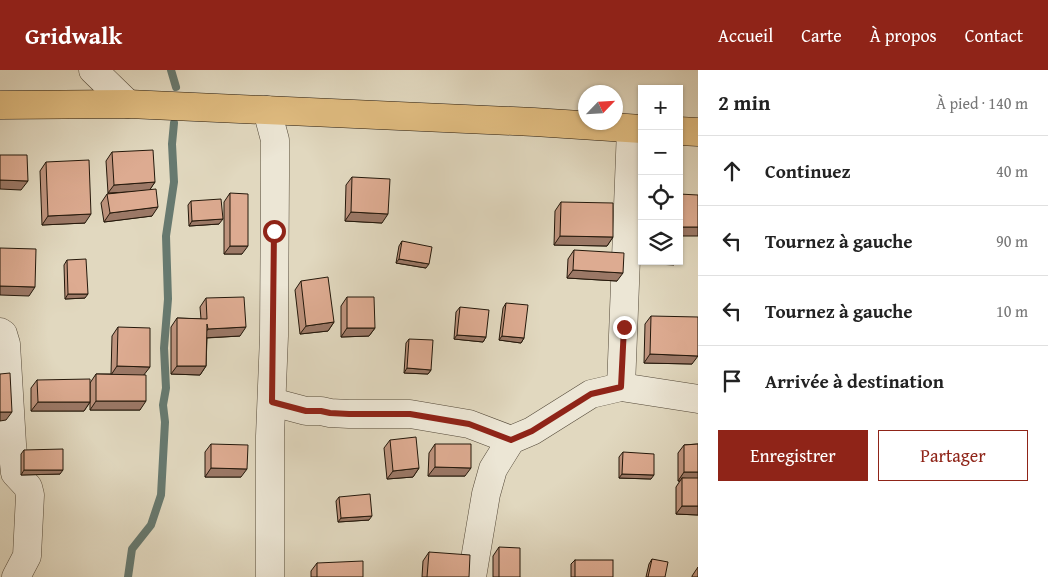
<!DOCTYPE html>
<html lang="fr">
<head>
<meta charset="utf-8">
<style>
  :root { --surface:#fff; --page:#f2f2f2; --text:#222; --muted:#767676; --line:#e0e0e0; --accent:#8f2418 }
  body { margin:0; font-family:"Gentium Book Plus",serif; background:var(--page); color:var(--text) }
  .controls { position:absolute; right:15px; top:15px; display:grid; overflow:hidden; border-radius:0px; box-shadow:0 1px 4px #0004 }
  .controls button { width:45px; height:45px; display:grid; place-items:center; padding:0; border:0; border-bottom:1px solid var(--line); background:var(--surface); color:var(--text); font:25px sans-serif }
  .compass { position:absolute; left:578px; top:15px; width:45px; height:45px; border-radius:50%; background:var(--surface); box-shadow:0 1px 4px #0004; rotate:65deg }
  .stop { position:absolute; width:15px; height:15px; margin:-11px; border:4px solid #8f2418; border-radius:50%; background:#fff }
  .stop.end { background:#8f2418; border-color:#fff; box-shadow:0 1px 5px #0008 }
  .list { margin:0; padding:0; list-style:none }
  h2 { display:flex; justify-content:space-between; align-items:center; height:65px; margin:0; padding:0 20px; font-size:21px }
  h2 small { font-size:16px; font-weight:400; color:var(--muted) }
  .list li { display:grid; grid-template-columns:32px 1fr auto; gap:15px; align-items:center; box-sizing:border-box; height:70px; padding:0 20px; border-top:1px solid var(--line) }
  .list b { display:block; font-size:19px; white-space:nowrap }
  .list em { font-size:16px; font-style:normal; color:var(--muted) }
  .actions { display:flex; gap:10px; padding:15px 20px }
  .actions a { flex:1; padding:11px 0; border:1px solid var(--accent); border-radius:0px; text-align:center; font-size:18px; color:var(--accent) }
  .actions .main { background:var(--accent); color:#fff }
  .icon { flex:none; width:28px; height:28px; fill:none; stroke:currentColor; stroke-width:2; stroke-linecap:round; stroke-linejoin:round }
  .map { position:relative; flex:none; width:698px; height:507px; overflow:hidden }
  header { display:flex; align-items:center; gap:30px; box-sizing:border-box; height:70px; padding:0 25px; background:var(--accent); color:#fff }
  header strong { font-size:24px }
  nav { display:flex; gap:28px; margin-inline-start:auto; font-size:18px }
  main { display:flex }
  aside { flex:1; background:var(--surface) }
  .map>svg:first-child { display:block }
  .lines { fill:none; stroke-linecap:round; stroke-linejoin:round }
  .stream { stroke:#67796f; stroke-width:8 }
  .minor-casing { stroke:#534838; stroke-width:29 }
  .trunk-casing { stroke:#24180b; stroke-width:29 }
  .minor { stroke:#ece6d5; stroke-width:28 }
  .trunk { stroke:#e0bc80; stroke-width:28 }
  .wall { fill:#be937d; stroke:#24180b }
  .shaded-wall { fill:#9b7866; stroke:#24180b }
  .building { fill:#ddab91; stroke:#24180b }
  .route { stroke:#8f2418; stroke-width:6 }
</style>
</head>
<body>
<header>
<strong>Gridwalk</strong>
<nav><a>Accueil</a><a>Carte</a><a>À propos</a><a>Contact</a></nav>
</header>
<main>
<div class="map">
<svg width="698" height="507" viewBox="0 0 698 507">
  <rect width="100%" height="100%" fill="#e1d8bf"/>
  <filter id="stains"><feTurbulence type="fractalNoise" baseFrequency=".004" numOctaves="4"/><feColorMatrix values="0 0 0 0 .2 0 0 0 0 .09 0 0 0 0 .02 0 0 0 .5 -.17"/></filter>
  <radialGradient id="worn" r=".72"><stop offset=".6" stop-color="#630" stop-opacity="0"/><stop offset="1" stop-color="#630" stop-opacity=".3"/></radialGradient>
  <g class="lines">
    <g class="stream">
      <polyline points="171,0 176,17"/>
      <polyline points="128,507 132,479 151,455 161,425 165,352 163,335 166,318 164,278 168,229 166,166 174,112 172,74 174,53"/>
    </g>
    <g class="minor-casing">
      <g id="minor">
        <polyline points="93,0 128,34"/>
        <polyline points="267,40 275,70 275,106 274,266 270,366 270,507"/>
        <polyline points="0,262 3,264 6,274 12,374 15,403 28,417 30,425 27,486 16,507"/>
        <polyline points="621,317 631,59"/>
        <polyline points="272,332 306,341 321,341 330,343 349,344 410,344 469,354 511,370 532,361 591,324 621,317 698,329"/>
        <polyline points="472,507 486,424 493,399 511,370"/>
      </g>
    </g>
    <g class="trunk-casing">
      <g id="trunk">
        <polyline points="0,35 128,34 534,52 642,59"/>
        <polyline points="679,61 698,62"/>
      </g>
    </g>
    <use href="#minor" class="minor"/>
    <use href="#trunk" class="trunk"/>
  </g>
  <g class="wall">
    <polygon points="112,82 155,112 150,119 152,146 104,152 101,133 107,124 119,123 108,123 106,91"/>
    <polygon points="46,92 85,153 42,155 40,101"/>
    <polygon points="352,107 382,153 345,151 346,115"/>
    <polygon points="230,123 242,184 224,184 224,132"/>
    <polygon points="191,131 219,154 189,156 188,135"/>
    <polygon points="561,132 613,167 607,176 554,175 555,141"/>
    <polygon points="402,171 426,198 396,193 399,176"/>
    <polygon points="574,180 617,211 567,208 568,189"/>
    <polygon points="67,190 85,228 65,229 64,195"/>
    <polygon points="301,211 334,252 328,261 300,264 295,220"/>
    <polygon points="347,227 375,258 369,266 341,267 341,236"/>
    <polygon points="206,228 240,266 207,268 206,296 200,305 171,304 171,257 177,248 201,249 200,237"/>
    <polygon points="506,233 524,268 521,273 499,270 503,238"/>
    <polygon points="460,237 486,267 483,272 454,269 456,242"/>
    <polygon points="651,246 692,294 644,293 645,254"/>
    <polygon points="118,257 144,305 140,340 90,340 90,313 96,304 111,304 112,266"/>
    <polygon points="409,269 431,300 428,304 404,303 406,273"/>
    <polygon points="37,310 90,332 84,341 31,341 31,318"/>
    <polygon points="390,370 419,398 413,407 387,409 384,378"/>
    <polygon points="211,374 241,407 205,407 205,382"/>
    <polygon points="435,374 465,406 428,406 429,383"/>
    <polygon points="698,374 698,445 676,444 676,417 680,411 678,411 678,383 684,375"/>
    <polygon points="24,380 60,404 21,405 21,384"/>
    <polygon points="623,382 651,409 619,408 619,387"/>
    <polygon points="339,427 369,450 338,452 336,431"/>
    <polygon points="499,477 520,507 493,507 493,486"/>
    <polygon points="429,482 469,507 422,507 423,491"/>
    <polygon points="652,489 665,507 646,507 649,494"/>
    <polygon points="575,490 613,507 571,507 571,494"/>
    <polygon points="317,493 363,507 311,507 311,501"/>
    <polygon points="698,497 698,507 692,507 692,506"/>
  </g>
  <g class="shaded-wall">
    <polygon points="0,110 28,111 21,120 0,119"/>
    <polygon points="155,112 149,121 108,123 114,115"/>
    <polygon points="158,137 152,146 104,152 110,143"/>
    <polygon points="351,142 388,144 382,153 345,151"/>
    <polygon points="91,144 85,153 42,155 48,146"/>
    <polygon points="223,149 219,154 189,156 192,151"/>
    <rect x="679" y="157" width="19" height="9"/>
    <polygon points="560,166 613,167 607,176 554,175"/>
    <polygon points="230,176 248,176 242,184 224,184"/>
    <polygon points="399,189 429,194 426,198 396,193"/>
    <polygon points="643,191 677,191 674,195 642,193"/>
    <polygon points="573,200 623,203 617,211 567,208"/>
    <polygon points="0,216 35,217 29,226 0,225"/>
    <polygon points="68,224 88,224 85,228 65,229"/>
    <polygon points="334,252 328,261 300,264 306,256"/>
    <polygon points="246,257 240,266 202,268 208,259"/>
    <polygon points="347,258 375,258 369,266 341,267"/>
    <polygon points="457,265 486,267 483,272 454,269"/>
    <polygon points="502,266 524,268 521,273 499,270"/>
    <polygon points="650,284 698,286 692,294 644,293"/>
    <polygon points="117,296 150,297 143,306 111,305"/>
    <polygon points="177,296 206,296 200,305 171,304"/>
    <polygon points="407,298 431,300 428,304 404,303"/>
    <polygon points="96,331 146,331 140,340 90,340"/>
    <polygon points="38,332 90,332 84,341 31,341"/>
    <polygon points="0,342 12,342 6,350 0,351"/>
    <polygon points="435,397 471,398 465,406 428,406"/>
    <polygon points="211,398 247,399 241,407 205,407"/>
    <polygon points="419,398 413,407 387,409 393,401"/>
    <polygon points="24,400 63,400 60,404 21,405"/>
    <polygon points="684,402 698,402 698,410 682,408 680,411 678,411"/>
    <polygon points="622,404 654,405 651,409 619,408"/>
    <polygon points="682,436 698,436 698,445 676,444"/>
    <polygon points="372,446 369,450 338,452 341,448"/>
  </g>
  <g class="building">
    <polygon points="153,80 155,112 114,115 112,82"/>
    <polygon points="0,85 27,85 28,111 0,110"/>
    <polygon points="89,90 91,144 48,146 46,92"/>
    <polygon points="352,107 390,109 388,144 351,142"/>
    <polygon points="156,119 158,137 110,143 107,124"/>
    <polygon points="230,123 248,124 248,176 230,176"/>
    <polygon points="679,124 698,125 698,157 679,157"/>
    <polygon points="221,129 223,149 192,151 191,131"/>
    <polygon points="561,132 613,133 613,167 560,166"/>
    <polygon points="402,171 432,177 429,194 399,189"/>
    <polygon points="0,178 36,179 35,217 0,216"/>
    <polygon points="574,180 624,183 623,203 573,200"/>
    <polygon points="86,189 88,224 68,224 67,190"/>
    <polygon points="328,207 334,252 306,256 301,211"/>
    <polygon points="244,227 246,257 208,259 207,254 206,296 177,296 177,248 207,249 206,228"/>
    <polygon points="347,227 374,227 375,258 347,258"/>
    <polygon points="506,233 528,235 524,268 502,266"/>
    <polygon points="460,237 489,240 486,267 457,265"/>
    <polygon points="651,246 698,247 698,286 650,284"/>
    <polygon points="118,257 150,258 150,297 117,296"/>
    <polygon points="409,269 433,270 431,300 407,298"/>
    <polygon points="10,303 12,342 0,342 0,304"/>
    <polygon points="96,304 146,305 146,331 96,331"/>
    <polygon points="90,309 90,332 38,332 37,310"/>
    <polygon points="416,367 419,398 393,401 390,370"/>
    <polygon points="211,374 248,375 247,399 211,398"/>
    <polygon points="435,374 471,374 471,398 435,397"/>
    <polygon points="698,374 698,402 684,402 684,375"/>
    <polygon points="63,379 63,400 24,400 24,380"/>
    <polygon points="623,382 654,384 654,405 622,404"/>
    <rect x="682" y="408" width="16" height="28"/>
    <polygon points="370,424 372,446 341,448 339,427"/>
    <polygon points="499,477 520,478 520,507 499,507"/>
    <polygon points="429,482 470,485 469,507 427,507"/>
    <polygon points="652,489 668,492 665,507 648,507"/>
    <rect x="575" y="490" width="38" height="17"/>
    <polygon points="363,491 363,507 317,507 317,493"/>
  </g>
  <g class="lines">
    <polyline class="route" points="274,161 272,332 306,341 321,341 330,343 349,344 410,344 469,354 511,370 532,361 591,324 621,317 624,257"/>
  </g>
  <rect width="100%" height="100%" filter="url(#stains)"/>
  <rect width="100%" height="100%" fill="url(#worn)"/>
</svg>
<div class="controls">
<button>+</button>
<button>−</button>
<button><svg class="icon" aria-label="locate" viewBox="0 0 24 24"><circle cx="12" cy="12" r="6"/><path d="M12 2v4M12 18v4M2 12h4M18 12h4"/></svg></button>
<button><svg class="icon" aria-label="layers" viewBox="0 0 24 24"><path d="M12 4l9 5-9 5-9-5zM3 14l9 5 9-5"/></svg></button>
</div>
<svg class="compass" viewBox="-18 -18 36 36"><path d="M0-13l5 13h-10z" fill="#e53935"/><path d="M0 13l5-13h-10z" fill="#767676"/></svg>
<div class="stop" style="left:274px;top:161px"></div>
<div class="stop end" style="left:624px;top:257px"></div>
</div>
<aside>
<h2>2 min<small>À pied · 140 m</small></h2>
<ul class="list">
<li><svg class="icon" aria-label="ahead" viewBox="0 0 24 24"><path d="M12 20V5M6 11l6-6 6 6"/></svg><div><b>Continuez</b></div><em>40 m</em></li>
<li><svg class="icon" aria-label="left" viewBox="0 0 24 24"><path d="M17 20v-9H6M10 6l-5 5 5 5"/></svg><div><b>Tournez à gauche</b></div><em>90 m</em></li>
<li><svg class="icon" aria-label="left" viewBox="0 0 24 24"><path d="M17 20v-9H6M10 6l-5 5 5 5"/></svg><div><b>Tournez à gauche</b></div><em>10 m</em></li>
<li><svg class="icon" aria-label="arrive" viewBox="0 0 24 24"><path d="M6 21V4h12l-3 4 3 4H6"/></svg><div><b>Arrivée à destination</b></div></li>
</ul>
<div class="actions"><a class="main">Enregistrer</a><a>Partager</a></div>
</aside>
</main>
</body>
</html>
